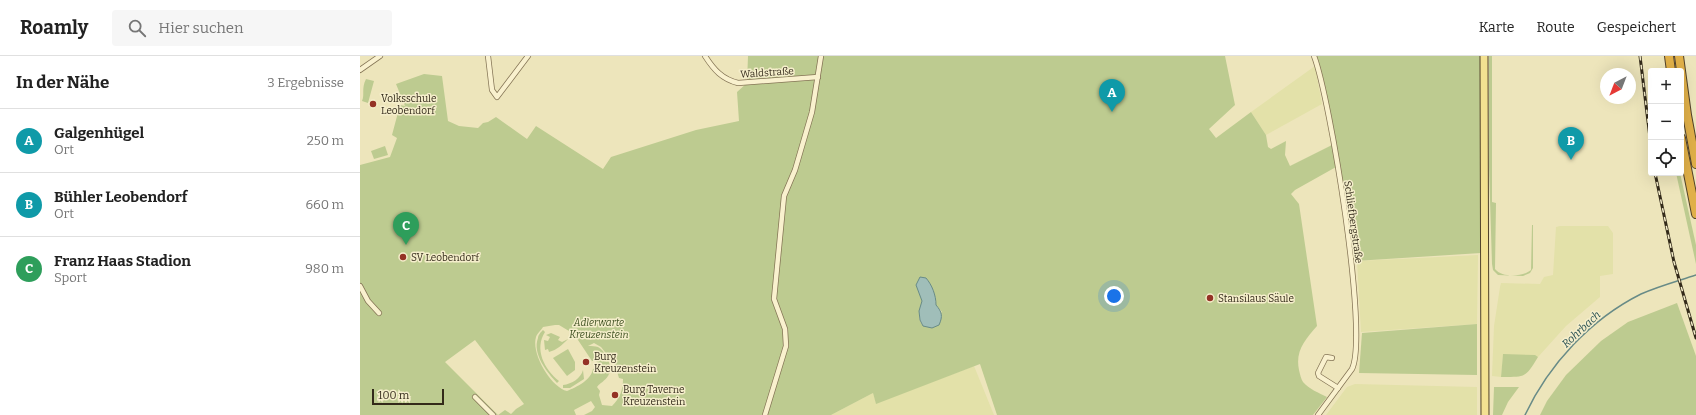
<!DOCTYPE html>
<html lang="de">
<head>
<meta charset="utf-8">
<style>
  :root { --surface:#fff; --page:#f6f6f6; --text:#222; --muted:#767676; --line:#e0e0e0; --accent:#1a73e8 }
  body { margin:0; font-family:Bitter,serif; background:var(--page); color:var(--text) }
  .controls { position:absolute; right:12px; top:12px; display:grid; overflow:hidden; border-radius:4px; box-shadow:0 4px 16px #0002 }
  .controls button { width:36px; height:36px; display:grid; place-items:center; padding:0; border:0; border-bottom:1px solid var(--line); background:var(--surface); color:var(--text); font:20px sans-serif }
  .compass { position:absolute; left:1240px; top:12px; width:36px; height:36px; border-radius:50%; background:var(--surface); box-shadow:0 4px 16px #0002; rotate:222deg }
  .scale { position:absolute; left:12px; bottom:10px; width:72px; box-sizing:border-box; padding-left:4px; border:2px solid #332a1a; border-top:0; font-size:11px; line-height:14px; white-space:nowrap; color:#332a1a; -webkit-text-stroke:3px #f5eecb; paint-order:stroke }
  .you { position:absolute; left:754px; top:240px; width:14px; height:14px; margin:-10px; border:3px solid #fff; border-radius:50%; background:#1a73e8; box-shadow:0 0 0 6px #1a73e833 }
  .badge { display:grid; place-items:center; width:26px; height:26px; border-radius:50%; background:var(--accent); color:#fff; font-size:13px; font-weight:700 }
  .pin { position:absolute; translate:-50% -33px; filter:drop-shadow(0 1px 2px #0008) }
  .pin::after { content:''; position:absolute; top:21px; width:14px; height:12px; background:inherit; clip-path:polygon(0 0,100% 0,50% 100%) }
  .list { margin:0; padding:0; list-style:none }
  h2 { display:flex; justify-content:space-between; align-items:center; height:52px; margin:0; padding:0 16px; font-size:17px }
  h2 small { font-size:13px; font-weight:400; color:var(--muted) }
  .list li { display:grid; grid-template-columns:26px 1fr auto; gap:12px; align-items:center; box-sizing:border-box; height:64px; padding:0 16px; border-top:1px solid var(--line) }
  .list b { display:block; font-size:15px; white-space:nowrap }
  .list p { margin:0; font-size:13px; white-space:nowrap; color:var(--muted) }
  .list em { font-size:13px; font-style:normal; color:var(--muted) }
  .icon { flex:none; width:22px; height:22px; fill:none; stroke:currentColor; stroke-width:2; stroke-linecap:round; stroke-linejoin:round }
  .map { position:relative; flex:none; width:1336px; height:359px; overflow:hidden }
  header { display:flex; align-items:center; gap:24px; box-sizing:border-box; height:56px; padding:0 20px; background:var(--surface); border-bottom:1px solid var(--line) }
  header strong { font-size:19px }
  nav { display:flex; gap:22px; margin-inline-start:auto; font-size:14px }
  .search { width:280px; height:36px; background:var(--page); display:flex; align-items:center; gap:10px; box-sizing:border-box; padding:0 14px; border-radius:4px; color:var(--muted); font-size:15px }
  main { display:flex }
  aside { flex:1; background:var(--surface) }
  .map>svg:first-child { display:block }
  .farmland { fill:#e3e1a9 }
  .green { fill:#bdcb90; fill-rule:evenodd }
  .water { fill:#a0beb9; stroke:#688b87 }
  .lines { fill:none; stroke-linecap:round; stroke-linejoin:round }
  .stream { stroke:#688b87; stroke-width:1.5 }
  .street-casing { stroke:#847455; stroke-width:6 }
  .primary-casing { stroke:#52422a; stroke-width:9 }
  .highway-casing { stroke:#52422a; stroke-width:10 }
  .street { stroke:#f9f1ce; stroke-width:4.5 }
  .primary { stroke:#f3e191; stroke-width:7 }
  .highway { stroke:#e0b049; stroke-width:8 }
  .rail-casing { stroke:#332a1a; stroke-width:3 }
  .rail { stroke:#f5eecb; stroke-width:1.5; stroke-dasharray:4.5; stroke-linecap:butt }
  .poi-dot { fill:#943225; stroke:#f5eecb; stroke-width:1.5 }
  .labels { text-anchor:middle; stroke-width:3; stroke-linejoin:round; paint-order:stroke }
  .street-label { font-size:10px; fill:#332a1a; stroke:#f5eecb }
  .poi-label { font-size:10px; fill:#332a1a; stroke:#f5eecb; text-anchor:start }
  .park-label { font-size:10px; font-style:italic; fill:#3e5021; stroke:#f5eecb }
  .water-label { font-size:11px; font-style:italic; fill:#295153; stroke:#f5eecb }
</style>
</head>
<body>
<header>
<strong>Roamly</strong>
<div class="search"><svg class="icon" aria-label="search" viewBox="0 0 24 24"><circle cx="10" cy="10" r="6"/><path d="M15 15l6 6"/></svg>Hier suchen</div>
<nav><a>Karte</a><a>Route</a><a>Gespeichert</a></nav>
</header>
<main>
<aside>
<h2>In der Nähe<small>3 Ergebnisse</small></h2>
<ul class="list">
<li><span class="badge" style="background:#0f9aa8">A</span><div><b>Galgenhügel</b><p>Ort</p></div><em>250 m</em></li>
<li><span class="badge" style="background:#0f9aa8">B</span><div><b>Bühler Leobendorf</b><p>Ort</p></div><em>660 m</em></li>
<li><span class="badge" style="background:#2e9e5b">C</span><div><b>Franz Haas Stadion</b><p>Sport</p></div><em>980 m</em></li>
</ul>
</aside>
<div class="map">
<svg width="1336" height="359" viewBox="0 0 1336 359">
  <rect width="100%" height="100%" fill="#ede5bb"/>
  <g class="farmland">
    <polygon points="955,10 962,48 906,79 891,56"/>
    <polygon points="1200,170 1248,170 1253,177 1253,218 1240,220 1240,241 1206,270 1178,301 1143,299 1141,321 1132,320 1134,270 1140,231 1141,227 1180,228 1184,221 1193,219 1196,171"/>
    <polygon points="1118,199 1117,268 1001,276 997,205"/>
    <polygon points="614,310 634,359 471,359 513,337 516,347"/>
    <polygon points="995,328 1117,331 1117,359 966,359 987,331"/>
  </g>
  <g class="green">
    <path d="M388 0H865L875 49 849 73 856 82 891 56 906 79 908 91 911 93 926 85 925 99 930 110 972 89 976 111 935 134 931 138 939 148 957 270C945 284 935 295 939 314 940 318 941 323 943 326 949 333 959 337 967 341L953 359H637L620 308 516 348 513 337 471 359H224L232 355 235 351 231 345 214 354 216 359H138L145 354 151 358 156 353 164 348 115 284 85 306 138 359H0V109L30 101 37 82 32 79 40 49 45 50 36 28 64 18 82 20 88 65 99 70 118 72 123 67 128 66 136 61 167 83 176 70 243 113 251 101 336 74 379 65 377 36 387 27ZM576 244V249L582 256 563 270C555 259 562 255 562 245ZM195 269H199L214 278 232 305H236L239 308 238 312 233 313C231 324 217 331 207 335 191 331 171 298 176 281 177 278 181 274 183 271ZM234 287 241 291 248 300 252 299 259 322 263 323C263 334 260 342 252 350L242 349 239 339 240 335 237 331C240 327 245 325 248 320 254 312 246 295 238 291 235 290 232 290 228 290Z"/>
    <polygon points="956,0 1121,0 1121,197 995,205 974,74"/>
    <path d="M1129 0H1132V146L1136 147 1135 213C1142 222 1163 221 1171 214L1172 169H1173V212L1170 217 1163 220 1138 219 1133 214 1132 208 1129 111Z"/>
    <path d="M6 23 14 25 8 47 2 45C5 38 1 33 6 23Z"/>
    <polygon points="25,90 28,99 14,103 11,95"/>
    <polygon points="1316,117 1320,117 1336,189 1336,208"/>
    <polygon points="1317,247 1336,300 1336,359 1180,359 1187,345 1206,319 1241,285 1268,266"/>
    <polygon points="1117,268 1117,319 999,317 1002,277"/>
    <path d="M183 274 185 276C174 293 184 313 199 325L197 327C187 316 172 298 178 282 178 279 181 276 183 274Z"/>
    <path d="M191 277 200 281 198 284 202 286 208 283C202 289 197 294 189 296L188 293 185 294 184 284 188 285 190 281 186 279Z"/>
    <polygon points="208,293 215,306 215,314 207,320 193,302"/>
    <path d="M1143 298 1175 299 1178 301C1165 322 1166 321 1141 321Z"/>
    <path d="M223 314 224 323 210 332H203V329C212 328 221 322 223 314Z"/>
    <polygon points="1134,331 1159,331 1148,346 1142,359 1133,359"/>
  </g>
  <path class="water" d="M560 221 566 222C572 229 576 239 576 249 582 256 583 260 579 269L572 272 563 270 560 264 559 255 562 245 556 229Z"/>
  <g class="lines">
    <path class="stream" d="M1165 359C1189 308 1231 263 1281 238 1299 230 1318 225 1336 219"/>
    <g class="street-casing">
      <g id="street">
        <polyline points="128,0 132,34 137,41 168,0"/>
        <path d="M345 0C354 14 362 23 378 27L458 21"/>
        <path d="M954 0C970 42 1009 278 992 313L958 359"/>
        <polyline points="0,14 20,0"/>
        <polyline points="0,230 8,245 19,257"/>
        <polyline points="972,302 966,301 958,317 959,320 978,332"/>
        <polyline points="115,341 133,359"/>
        <polyline points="405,359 426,290 425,273 414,243 424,140 435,114 452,56 461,0"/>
      </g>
    </g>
    <g class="primary-casing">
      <polyline id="primary" points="1124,0 1125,359"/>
    </g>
    <g class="highway-casing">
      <g id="highway">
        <polyline points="1309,0 1311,15"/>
        <polyline points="1319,0 1327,59 1336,108"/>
        <polyline points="1321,82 1336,158"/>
      </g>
    </g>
    <use href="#street" class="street"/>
    <use href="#primary" class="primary"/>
    <use href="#highway" class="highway"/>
    <g class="rail-casing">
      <g id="rail">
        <polyline points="1280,0 1291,90"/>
        <polyline points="1295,117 1314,206 1336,282"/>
      </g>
    </g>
    <use href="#rail" class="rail"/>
  </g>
  <g class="poi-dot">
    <circle cx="13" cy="48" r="4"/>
    <circle cx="43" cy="201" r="4"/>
    <circle cx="850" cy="242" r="4"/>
    <circle cx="226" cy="306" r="4"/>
    <circle cx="255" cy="339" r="4"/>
  </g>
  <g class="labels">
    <g class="street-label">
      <text transform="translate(407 16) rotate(-4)" y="4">Waldstraße</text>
      <text transform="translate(994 166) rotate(82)" y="4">Schliefbergstraße</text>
    </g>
    <g class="poi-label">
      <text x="21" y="46">Volksschule<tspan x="21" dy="12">Leobendorf</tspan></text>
      <text x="51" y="205">SV Leobendorf</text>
      <text x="858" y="246">Stansilaus Säule</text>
      <text x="234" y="304">Burg<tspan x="234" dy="12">Kreuzenstein</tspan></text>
      <text x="263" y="337">Burg Taverne<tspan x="263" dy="12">Kreuzenstein</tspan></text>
    </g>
    <g class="park-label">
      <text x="239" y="270">Adlerwarte<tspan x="239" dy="12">Kreuzenstein</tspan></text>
    </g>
    <g class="water-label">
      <text transform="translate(1221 273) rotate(-43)" y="4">Rohrbach</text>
    </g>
  </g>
</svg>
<div class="controls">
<button>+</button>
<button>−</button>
<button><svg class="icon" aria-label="locate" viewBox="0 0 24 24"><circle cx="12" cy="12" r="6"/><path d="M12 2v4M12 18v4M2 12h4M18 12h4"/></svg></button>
</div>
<svg class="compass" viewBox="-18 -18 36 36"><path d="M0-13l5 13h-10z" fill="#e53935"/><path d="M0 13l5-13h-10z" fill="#767676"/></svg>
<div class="scale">100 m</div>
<div class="you"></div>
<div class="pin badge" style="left:752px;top:56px;background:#0f9aa8">A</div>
<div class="pin badge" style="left:1211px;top:104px;background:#0f9aa8">B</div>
<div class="pin badge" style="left:46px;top:189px;background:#2e9e5b">C</div>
</div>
</main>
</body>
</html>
